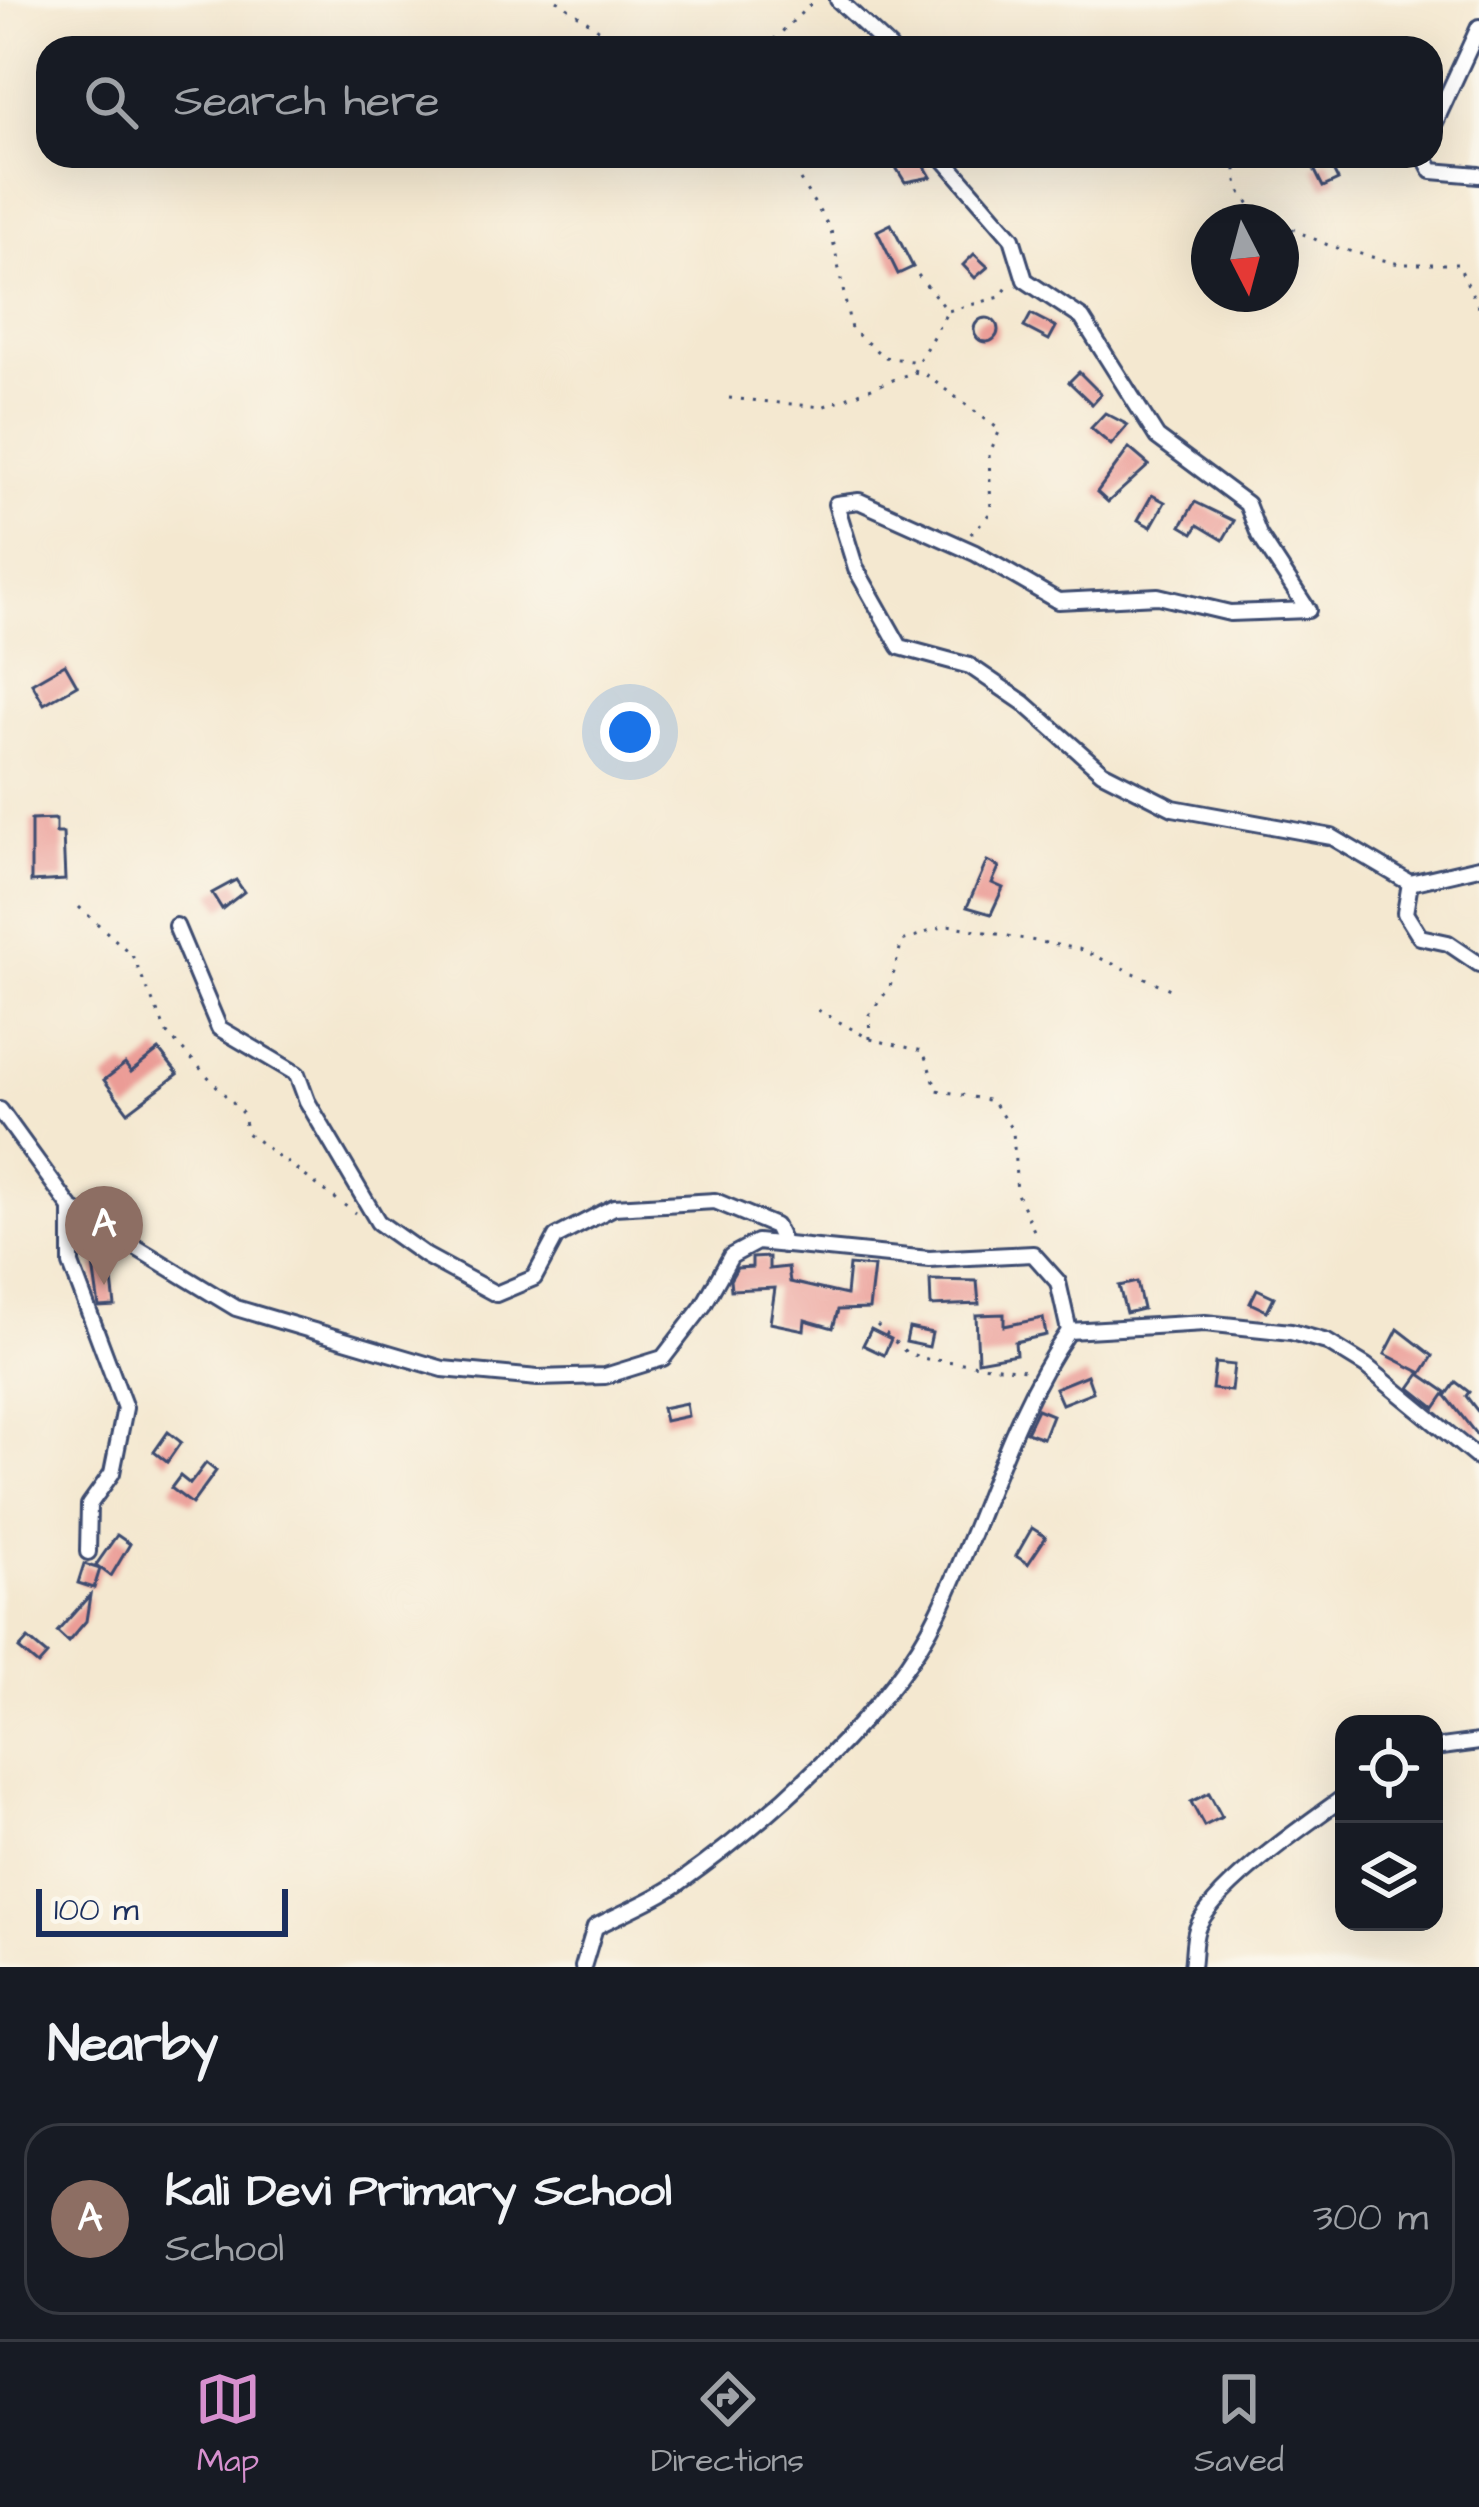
<!DOCTYPE html>
<html lang="en">
<head>
<meta charset="utf-8">
<style>
  :root { --surface:#171b24; --page:#242831; --text:#f1f3f6; --muted:#9ea1a6; --line:#363941; --accent:#d690ce }
  body { margin:0; font-family:"Architects Daughter",sans-serif; background:var(--page); color:var(--text) }
  .controls { position:absolute; right:36px; bottom:36px; display:grid; overflow:hidden; border-radius:24px; box-shadow:0 12px 48px #0002 }
  .controls button { width:108px; height:108px; display:grid; place-items:center; padding:0; border:0; border-bottom:3px solid var(--line); background:var(--surface); color:var(--text); font:60px sans-serif }
  .compass { position:absolute; left:1191px; top:204px; width:108px; height:108px; border-radius:50%; background:var(--surface); box-shadow:0 12px 48px #0002; rotate:174deg }
  .scale { position:absolute; left:36px; bottom:30px; width:252px; box-sizing:border-box; padding-left:12px; border:6px solid #1b2f5e; border-top:0; font-size:33px; line-height:42px; white-space:nowrap; color:#1b2f5e; -webkit-text-stroke:9px #fbf7ec; paint-order:stroke }
  .you { position:absolute; left:630px; top:732px; width:42px; height:42px; margin:-30px; border:9px solid #fff; border-radius:50%; background:#1a73e8; box-shadow:0 0 0 18px #1a73e833 }
  .badge { display:grid; place-items:center; width:78px; height:78px; border-radius:50%; background:var(--accent); color:#fff; font-size:39px; font-weight:700 }
  .pin { position:absolute; translate:-50% -99px; filter:drop-shadow(0 3px 6px #0008) }
  .pin::after { content:''; position:absolute; top:63px; width:42px; height:36px; background:inherit; clip-path:polygon(0 0,100% 0,50% 100%) }
  .list { margin:0; padding:0; list-style:none }
  h2 { display:flex; justify-content:space-between; align-items:center; height:156px; margin:0; padding:0 48px; font-size:51px }
  h2 small { font-size:39px; font-weight:400; color:var(--muted) }
  .list li { display:grid; grid-template-columns:78px 1fr auto; gap:36px; align-items:center; box-sizing:border-box; height:192px; margin:0 24px 24px; padding:0 24px; border:3px solid var(--line); border-radius:36px }
  .list b { display:block; font-size:45px; white-space:nowrap }
  .list p { margin:0; font-size:39px; white-space:nowrap; color:var(--muted) }
  .list em { font-size:39px; font-style:normal; color:var(--muted) }
  .icon { flex:none; width:66px; height:66px; fill:none; stroke:currentColor; stroke-width:2; stroke-linecap:round; stroke-linejoin:round }
  .map { position:relative; flex:none; width:1479px; height:1967px; overflow:hidden }
  .search { position:absolute; background:var(--surface); box-shadow:0 12px 48px #0002; left:36px; right:36px; top:36px; height:132px; display:flex; align-items:center; gap:30px; box-sizing:border-box; padding:0 42px; border-radius:36px; color:var(--muted); font-size:45px }
  .sheet { height:372px; background:var(--surface) }
  nav { display:flex; justify-content:space-around; align-items:center; box-sizing:border-box; height:168px; border-top:3px solid var(--line); background:var(--surface); font-size:33px; color:var(--muted) }
  nav a { display:grid; justify-items:center; gap:6px }
  nav .on { color:var(--accent) }
  .map>svg:first-child { display:block }
  .building { fill:#eb9c96 }
  .lines { fill:none; stroke-linecap:round; stroke-linejoin:round }
  .street-casing { stroke:#3c4b6f; stroke-width:20 }
  .path { stroke:#3c4b6f; stroke-width:3; stroke-dasharray:3 9; stroke-linecap:butt }
  .street { stroke:#fff; stroke-width:14 }
</style>
</head>
<body>
<div class="map">
<svg width="1479" height="1967" viewBox="0 0 1479 1967">
  <rect width="100%" height="100%" fill="#fbf7ec"/>
  <filter id="ink" filterUnits="userSpaceOnUse"><feTurbulence type="fractalNoise" baseFrequency=".00833" numOctaves="2"/><feDisplacementMap in="SourceGraphic" scale="24" xChannelSelector="R" yChannelSelector="G"/><feConvolveMatrix kernelMatrix="1 2 1 2 8 2 1 2 1" color-interpolation-filters="sRGB"/></filter>
  <filter id="wash" filterUnits="userSpaceOnUse"><feTurbulence type="fractalNoise" baseFrequency=".004" numOctaves="4" result="noise"/><feDisplacementMap in="SourceGraphic" scale="48" xChannelSelector="R" yChannelSelector="G"/><feGaussianBlur stdDeviation="2.7" result="paint"/><feColorMatrix in="noise" values="0 0 0 0 0 0 0 0 0 0 0 0 0 0 0 0 0 1.4 0 .05"/><feComposite in="paint" operator="in"/></filter>
  <g filter="url(#wash)">
    <rect width="100%" height="100%" fill="#f4e8d0"/>
    <g id="blocks">
      <g class="building">
        <polygon points="906,156 912,165 921,160 931,177 905,182 892,161"/>
        <polygon points="1328,160 1338,180 1323,187 1313,167"/>
        <polygon points="891,224 913,267 898,274 877,231"/>
        <polygon points="974,254 988,267 975,278 963,265"/>
        <polygon points="1031,314 1056,327 1049,340 1024,327"/>
        <circle cx="986" cy="330" r="12"/>
        <polygon points="1079,372 1101,394 1092,404 1069,382"/>
        <polygon points="1105,413 1128,425 1111,445 1091,428"/>
        <polygon points="1129,448 1149,465 1108,502 1097,492"/>
        <polygon points="1152,495 1165,502 1151,527 1138,520"/>
        <polygon points="1195,502 1234,521 1223,540 1198,525 1193,533 1181,526"/>
        <polygon points="65,664 77,685 44,704 32,683"/>
        <polygon points="56,819 56,833 63,833 65,880 31,882 31,820"/>
        <polygon points="987,861 999,867 992,883 1003,888 991,914 967,907"/>
        <polygon points="236,880 244,892 222,909 212,893"/>
        <polygon points="159,1050 178,1074 128,1112 104,1080 125,1064 131,1072"/>
        <polygon points="769,1257 769,1269 788,1267 790,1282 846,1295 849,1265 874,1267 869,1309 838,1310 833,1328 805,1320 804,1330 770,1323 775,1288 731,1290 730,1280 737,1268 752,1267 752,1258"/>
        <polygon points="110,1263 115,1306 99,1307 93,1265"/>
        <polygon points="930,1280 977,1281 979,1304 931,1306"/>
        <polygon points="1137,1282 1143,1309 1126,1313 1119,1286"/>
        <polygon points="1257,1289 1274,1297 1267,1311 1250,1303"/>
        <polygon points="1004,1314 1004,1326 1043,1318 1046,1335 1015,1342 1016,1354 978,1361 976,1315"/>
        <polygon points="909,1328 932,1333 929,1347 906,1342"/>
        <polygon points="871,1329 891,1339 884,1355 863,1345"/>
        <polygon points="1398,1329 1433,1356 1422,1373 1385,1354"/>
        <polygon points="1215,1363 1234,1365 1231,1391 1212,1389"/>
        <polygon points="1420,1374 1446,1392 1435,1408 1410,1388"/>
        <polygon points="1087,1375 1093,1392 1062,1404 1055,1388"/>
        <polygon points="1456,1382 1469,1392 1466,1396 1479,1413 1479,1438 1446,1396"/>
        <polygon points="686,1403 688,1416 665,1421 662,1408"/>
        <polygon points="1037,1409 1052,1415 1043,1438 1026,1432"/>
        <polygon points="168,1432 181,1442 167,1462 154,1452"/>
        <polygon points="206,1463 216,1471 192,1504 171,1488 180,1476 190,1484"/>
        <polygon points="1032,1528 1046,1537 1028,1564 1016,1556"/>
        <polygon points="117,1535 130,1544 111,1576 96,1565"/>
        <polygon points="84,1564 100,1569 94,1588 78,1583"/>
        <polygon points="90,1595 86,1621 68,1642 57,1632"/>
        <polygon points="28,1639 47,1655 38,1665 19,1649"/>
        <polygon points="1209,1793 1222,1817 1204,1826 1191,1802"/>
      </g>
    </g>
  </g>
  <g filter="url(#ink)">
    <use href="#blocks" fill-opacity="0" stroke="#3c4b6f" stroke-width="3"/>
    <g class="lines">
      <g class="street-casing">
        <g id="street">
          <polyline points="838,0 890,48"/>
          <polyline points="1431,131 1479,27"/>
          <polyline points="941,156 1012,238 1025,280 1082,318 1157,437 1247,504 1259,535 1308,610 1230,613 1158,596 1058,601 975,553 859,501 836,504 856,569 900,647 970,666 1024,703 1102,772 1173,808 1332,837 1410,883"/>
          <polyline points="1424,156 1432,171 1479,175"/>
          <polyline points="1410,883 1405,913 1420,937 1448,943 1479,964"/>
          <polyline points="1410,883 1479,867"/>
          <polyline points="176,926 219,1028 297,1074 307,1101 378,1222 426,1256 496,1294 534,1278 556,1237 614,1207 715,1201 775,1226 784,1245"/>
          <path d="M0 1110 71 1208 236 1308 443 1369 538 1378 605 1376 663 1358 703 1306 731 1256 757 1242 929 1259 1033 1254 1058 1282 1069 1331C1010 1414 984 1519 939 1611 891 1712 767 1821 676 1885 652 1901 622 1913 595 1927L583 1967"/>
          <polyline points="71,1208 71,1264 125,1408 112,1473 89,1505 88,1552"/>
          <polyline points="1069,1331 1205,1323 1291,1332 1327,1342 1366,1366 1479,1459"/>
          <polyline points="1434,1748 1479,1742"/>
          <path d="M1192 1967C1194 1955 1193 1940 1197 1929 1211 1889 1308 1823 1344 1797"/>
        </g>
      </g>
      <g class="path">
        <polyline points="557,0 607,35 644,48"/>
        <polyline points="661,48 673,39 697,48"/>
        <polyline points="765,48 815,0"/>
        <polyline points="800,156 800,180 831,230 851,329 884,357 918,362 948,311"/>
        <path d="M1237 156C1232 193 1246 205 1278 222"/>
        <polyline points="1281,224 1330,246 1399,264 1458,264 1479,308"/>
        <polyline points="918,275 948,311 1000,297 1009,285"/>
        <polyline points="914,372 926,375 1000,430 989,454 991,512 969,536"/>
        <polyline points="729,398 822,407 914,372 917,364"/>
        <polyline points="79,907 132,955 167,1033 242,1113 247,1133 355,1213"/>
        <polyline points="818,1010 870,1039 923,1051 937,1090 992,1101 1013,1131 1017,1194 1037,1237"/>
        <polyline points="870,1039 869,1015 890,987 902,941 948,925 1079,949 1177,992"/>
        <polyline points="877,1325 907,1353 927,1359 1025,1370"/>
      </g>
      <use href="#street" class="street"/>
    </g>
  </g>
</svg>
<div class="controls">
<button><svg class="icon" aria-label="locate" viewBox="0 0 24 24"><circle cx="12" cy="12" r="6"/><path d="M12 2v4M12 18v4M2 12h4M18 12h4"/></svg></button>
<button><svg class="icon" aria-label="layers" viewBox="0 0 24 24"><path d="M12 4l9 5-9 5-9-5zM3 14l9 5 9-5"/></svg></button>
</div>
<svg class="compass" viewBox="-18 -18 36 36"><path d="M0-13l5 13h-10z" fill="#e53935"/><path d="M0 13l5-13h-10z" fill="#9ea1a6"/></svg>
<div class="scale">100 m</div>
<div class="you"></div>
<div class="pin badge" style="left:104px;top:1285px;background:#8d6e63">A</div>
<div class="search"><svg class="icon" aria-label="search" viewBox="0 0 24 24"><circle cx="10" cy="10" r="6"/><path d="M15 15l6 6"/></svg>Search here</div>
</div>
<section class="sheet">
<h2>Nearby<small></small></h2>
<ul class="list">
<li><span class="badge" style="background:#8d6e63">A</span><div><b>Kali Devi Primary School</b><p>School</p></div><em>300 m</em></li>
</ul>
</section>
<nav>
<a class="on"><svg class="icon" aria-label="map" viewBox="0 0 24 24"><path d="M3 6l6-2 6 2 6-2v14l-6 2-6-2-6 2zM9 4v14M15 6v14"/></svg>Map</a>
<a><svg class="icon" aria-label="directions" viewBox="0 0 24 24"><path d="M12 3l9 9-9 9-9-9zM9 14v-3h6M13 9l2 2-2 2"/></svg>Directions</a>
<a><svg class="icon" aria-label="saved" viewBox="0 0 24 24"><path d="M7 4h10v16l-5-4-5 4z"/></svg>Saved</a>
</nav>
</body>
</html>
